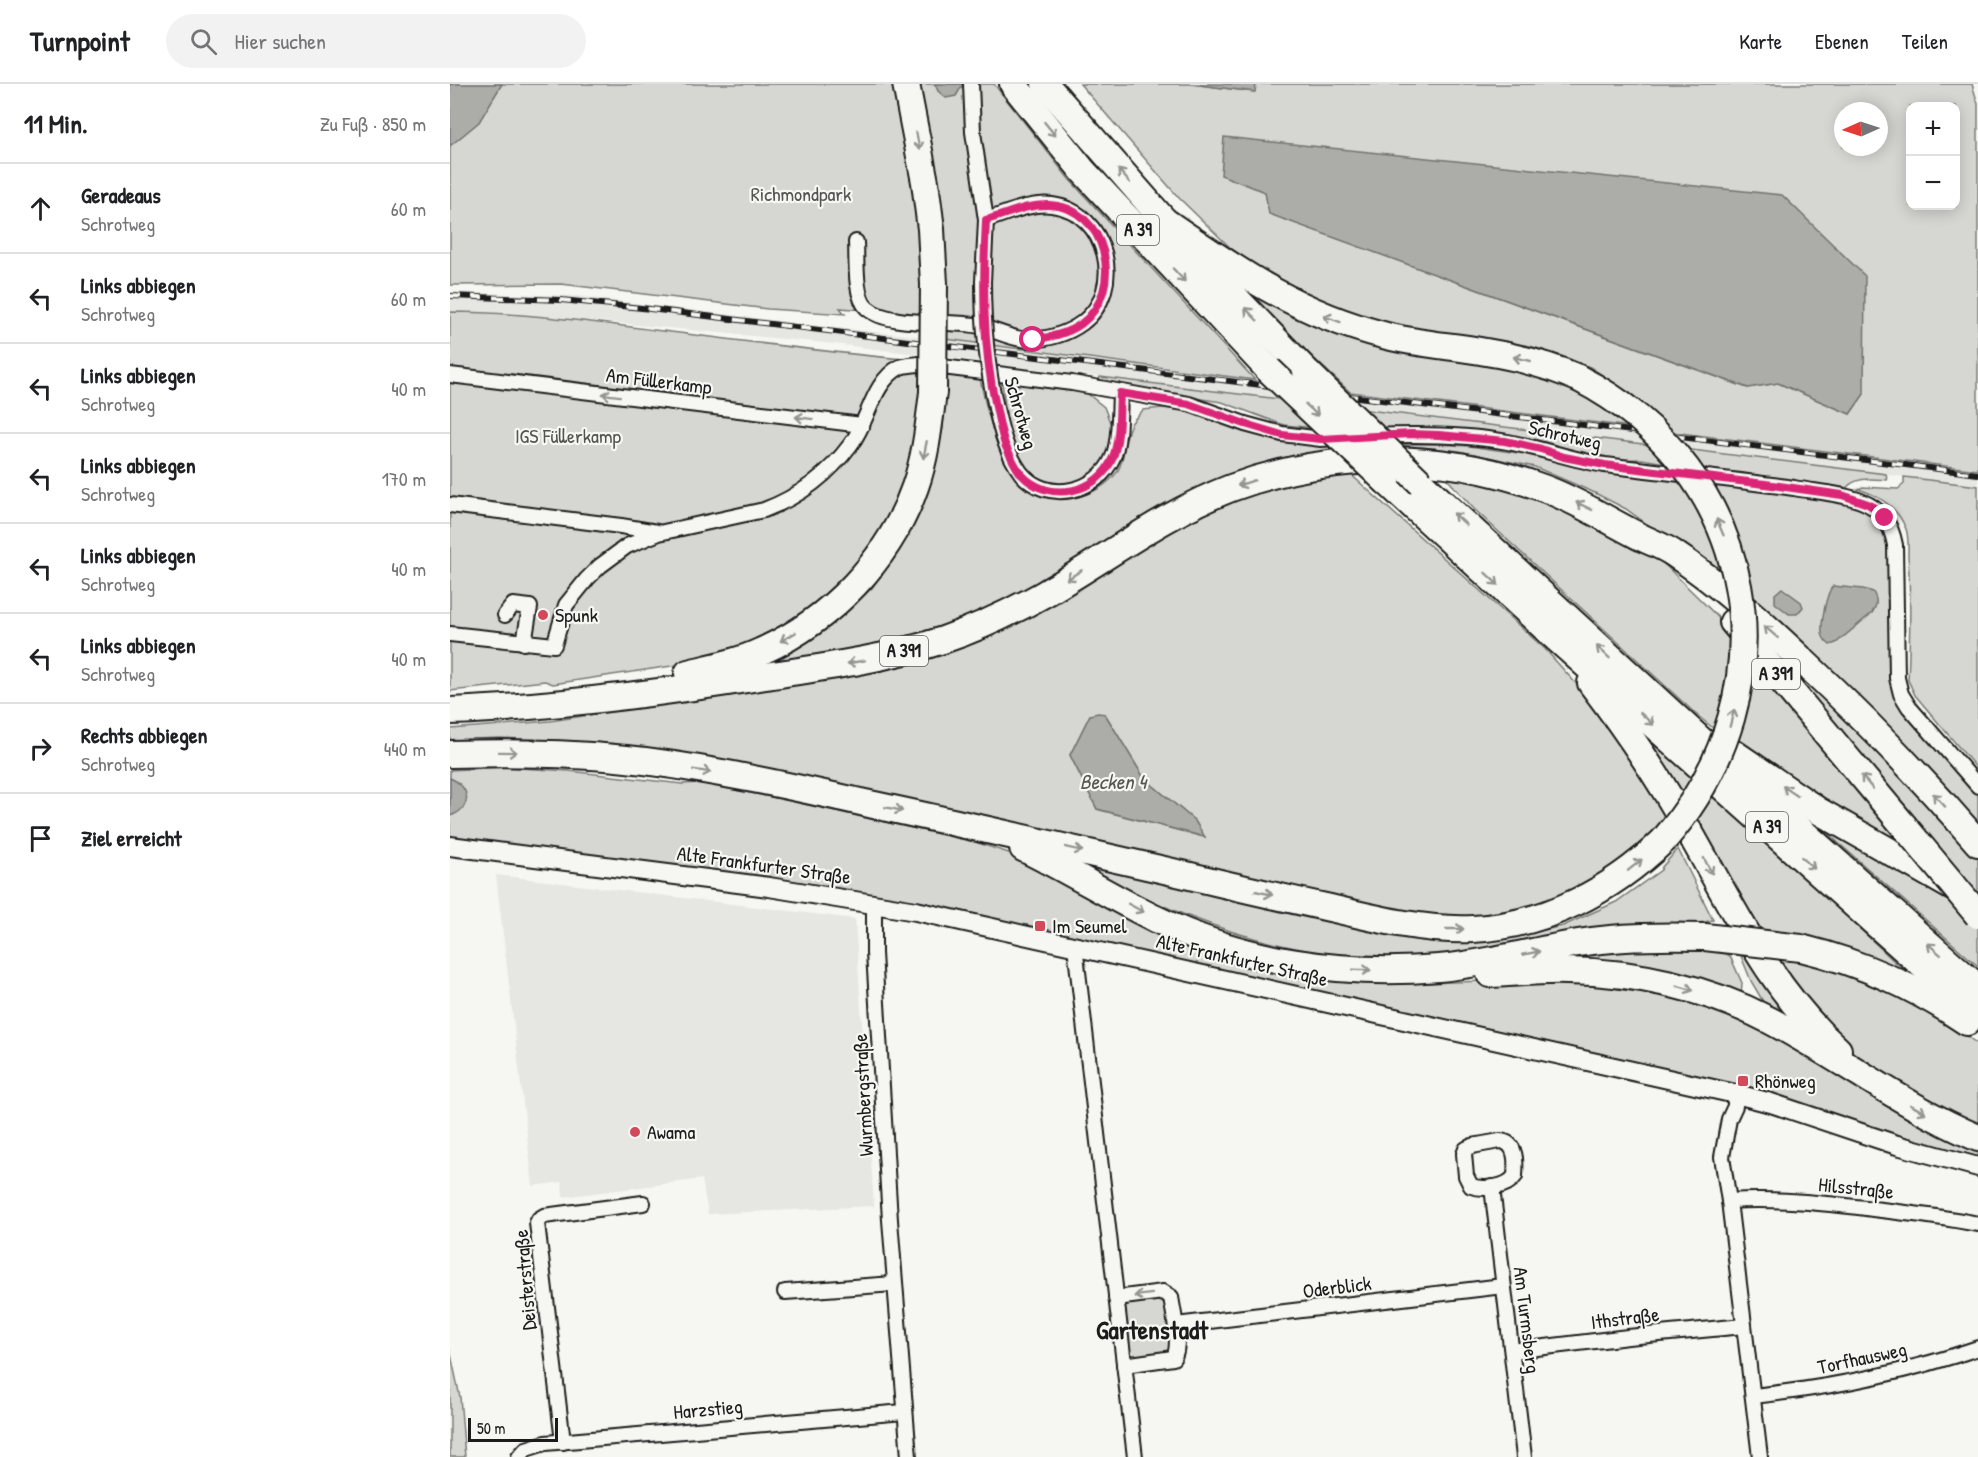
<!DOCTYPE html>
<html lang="de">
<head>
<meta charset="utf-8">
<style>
  :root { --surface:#fff; --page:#f2f2f2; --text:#202124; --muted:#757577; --line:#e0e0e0 }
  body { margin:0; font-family:"Patrick Hand",sans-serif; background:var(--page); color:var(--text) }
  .controls { position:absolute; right:18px; top:18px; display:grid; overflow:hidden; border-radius:12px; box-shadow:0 3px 15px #0003 }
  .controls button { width:54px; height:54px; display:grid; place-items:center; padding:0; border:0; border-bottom:2px solid var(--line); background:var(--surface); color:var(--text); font:30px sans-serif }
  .compass { position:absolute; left:1384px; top:18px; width:54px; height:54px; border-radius:50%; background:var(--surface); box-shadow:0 3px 15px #0003; rotate:267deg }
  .scale { position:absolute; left:18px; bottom:15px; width:90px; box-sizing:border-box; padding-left:6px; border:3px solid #1c1c1c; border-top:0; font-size:16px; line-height:21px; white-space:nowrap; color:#1c1c1c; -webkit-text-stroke:4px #f6f6f2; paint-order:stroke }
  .stop { position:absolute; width:18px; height:18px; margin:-14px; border:4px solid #db2777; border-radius:50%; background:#fff }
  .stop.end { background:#db2777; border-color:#fff; box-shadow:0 2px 6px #0008 }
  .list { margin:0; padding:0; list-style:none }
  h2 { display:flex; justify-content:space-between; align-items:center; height:78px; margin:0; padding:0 24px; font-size:26px }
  h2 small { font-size:20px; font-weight:400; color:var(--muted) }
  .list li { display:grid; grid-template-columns:39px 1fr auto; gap:18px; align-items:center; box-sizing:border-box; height:90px; padding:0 24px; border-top:2px solid var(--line) }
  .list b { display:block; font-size:22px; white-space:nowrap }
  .list p { margin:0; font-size:20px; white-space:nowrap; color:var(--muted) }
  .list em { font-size:20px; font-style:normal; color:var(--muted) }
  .icon { flex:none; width:33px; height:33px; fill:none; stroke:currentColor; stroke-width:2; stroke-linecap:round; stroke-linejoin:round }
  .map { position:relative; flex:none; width:1528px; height:1373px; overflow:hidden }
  header { display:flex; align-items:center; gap:36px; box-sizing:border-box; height:84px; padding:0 30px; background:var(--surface); border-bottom:2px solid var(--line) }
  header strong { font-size:28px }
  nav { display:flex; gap:33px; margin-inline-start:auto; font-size:21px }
  .search { width:420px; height:54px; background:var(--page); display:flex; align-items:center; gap:15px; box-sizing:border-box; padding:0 21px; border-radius:33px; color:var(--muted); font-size:22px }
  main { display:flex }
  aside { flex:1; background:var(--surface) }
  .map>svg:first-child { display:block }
  .built { fill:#e6e6e2 }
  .green { fill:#d6d6d2; stroke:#797977; stroke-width:1.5; fill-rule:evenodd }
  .water { fill:#acaca9; stroke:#727271; stroke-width:1.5 }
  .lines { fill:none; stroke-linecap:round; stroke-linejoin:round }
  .minor-casing { stroke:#1c1c1c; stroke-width:18 }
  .tertiary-casing { stroke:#1c1c1c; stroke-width:22 }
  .motorway-casing { stroke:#1c1c1c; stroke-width:30 }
  .minor { stroke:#f6f6f2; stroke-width:14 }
  .tertiary { stroke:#f6f6f2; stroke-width:18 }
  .motorway { stroke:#f6f6f2; stroke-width:26 }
  .rail-casing { stroke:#1c1c1c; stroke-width:6 }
  .rail { stroke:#f6f6f2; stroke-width:4; stroke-dasharray:11; stroke-linecap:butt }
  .minor-bridge-casing { stroke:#1c1c1c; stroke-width:18; stroke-linecap:butt }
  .motorway-bridge-casing { stroke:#1c1c1c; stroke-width:30; stroke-linecap:butt }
  .minor-bridge { stroke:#f6f6f2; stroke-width:14 }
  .motorway-bridge { stroke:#f6f6f2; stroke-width:26 }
  .oneway { stroke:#949492 }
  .route { stroke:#db2777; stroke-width:8 }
  .poi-dot { fill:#d1495b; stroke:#f6f6f2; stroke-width:2 }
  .labels { text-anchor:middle; stroke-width:4.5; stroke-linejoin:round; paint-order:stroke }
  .shield { fill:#f6f6f2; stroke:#5d5d5c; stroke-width:1.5 }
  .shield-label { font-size:18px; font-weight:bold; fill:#1c1c1c }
  .park-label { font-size:20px; fill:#545453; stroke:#f6f6f2 }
  .street-label { font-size:20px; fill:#1c1c1c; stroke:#f6f6f2 }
  .poi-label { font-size:20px; fill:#1c1c1c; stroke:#f6f6f2; text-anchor:start }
  .water-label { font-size:21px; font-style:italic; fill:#565654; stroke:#f6f6f2 }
  .district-label { font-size:26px; font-weight:bold; fill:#1c1c1c; stroke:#f6f6f2 }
</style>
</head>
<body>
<header>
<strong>Turnpoint</strong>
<div class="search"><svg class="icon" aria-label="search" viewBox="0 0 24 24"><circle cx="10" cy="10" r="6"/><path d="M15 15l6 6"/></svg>Hier suchen</div>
<nav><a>Karte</a><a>Ebenen</a><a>Teilen</a></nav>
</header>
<main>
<aside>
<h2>11 Min.<small>Zu Fuß · 850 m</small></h2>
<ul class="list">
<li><svg class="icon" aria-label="ahead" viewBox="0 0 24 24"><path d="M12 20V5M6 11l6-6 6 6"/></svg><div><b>Geradeaus</b><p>Schrotweg</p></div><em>60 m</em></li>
<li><svg class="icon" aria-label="left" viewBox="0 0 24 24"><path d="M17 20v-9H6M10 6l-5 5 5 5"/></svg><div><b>Links abbiegen</b><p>Schrotweg</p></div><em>60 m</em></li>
<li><svg class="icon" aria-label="left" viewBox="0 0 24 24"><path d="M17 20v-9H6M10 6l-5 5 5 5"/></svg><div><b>Links abbiegen</b><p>Schrotweg</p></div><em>40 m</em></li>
<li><svg class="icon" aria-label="left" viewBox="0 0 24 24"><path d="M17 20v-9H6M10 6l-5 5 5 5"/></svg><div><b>Links abbiegen</b><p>Schrotweg</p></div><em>170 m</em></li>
<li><svg class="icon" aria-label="left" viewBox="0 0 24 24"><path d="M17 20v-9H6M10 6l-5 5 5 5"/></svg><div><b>Links abbiegen</b><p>Schrotweg</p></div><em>40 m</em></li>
<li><svg class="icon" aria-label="left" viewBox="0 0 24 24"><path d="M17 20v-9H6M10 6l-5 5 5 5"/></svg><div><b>Links abbiegen</b><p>Schrotweg</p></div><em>40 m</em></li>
<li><svg class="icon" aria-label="right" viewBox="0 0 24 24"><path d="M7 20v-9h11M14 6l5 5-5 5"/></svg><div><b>Rechts abbiegen</b><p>Schrotweg</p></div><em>440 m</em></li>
<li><svg class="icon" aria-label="arrive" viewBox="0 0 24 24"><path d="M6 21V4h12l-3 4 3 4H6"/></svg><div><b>Ziel erreicht</b></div></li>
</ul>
</aside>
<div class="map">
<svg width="1528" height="1373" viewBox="0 0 1528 1373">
  <rect width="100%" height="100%" fill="#f6f6f2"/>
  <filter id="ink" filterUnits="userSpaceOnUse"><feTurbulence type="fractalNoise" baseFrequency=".0167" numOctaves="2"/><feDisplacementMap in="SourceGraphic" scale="12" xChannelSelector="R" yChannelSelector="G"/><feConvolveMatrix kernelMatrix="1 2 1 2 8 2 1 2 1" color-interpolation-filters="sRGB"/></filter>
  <g filter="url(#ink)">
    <g class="built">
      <polygon points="0,208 126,212 387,244 496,255 805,296 1528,386 1528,402 385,260 103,233 45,228 0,228"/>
      <polygon points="46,791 405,835 424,1122 258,1130 252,1095 113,1113 112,1098 83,1102"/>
    </g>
    <g class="green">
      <polygon points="0,0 444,0 466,106 476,231 390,224 395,230 318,225 111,200 0,201"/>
      <polygon points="464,0 544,0 619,95 805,296 496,255 495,189"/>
      <path d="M630 0H741L804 8 806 0H1522L1528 20V386L1222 348 1178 308 1140 283 1087 266 1051 258 1016 251 976 247 942 241 902 229 862 214 825 195 790 173 729 114ZM1460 22H1506V122H1460ZM1393 27H1429V63H1393ZM815 108 1414 310 1400 330 1328 299 1297 304 820 130Z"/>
      <polygon points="771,188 833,221 1091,284 1181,343 900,308"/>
      <path d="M0 228C69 228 136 237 204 246 295 257 385 270 476 277L456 413 396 503 305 560 241 579 103 600 95 597 0 607Z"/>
      <path d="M497 288 529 290C538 331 551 406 602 413 609 414 617 416 624 414 641 410 656 403 667 388 676 375 673 354 681 340 684 335 689 331 693 326L712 324 738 327 825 356 871 360H987L1019 362 1075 370 1157 389 1393 415 1424 426 1439 451 1452 623 1528 711V750L1216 454 1176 425 1145 409 1085 383 1009 367 972 363 958 362 880 368 605 496 476 553 300 584 346 564 380 542 422 504 459 449 482 392 493 344Z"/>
      <polygon points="551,293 634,307 654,323 663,346 657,374 646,391 610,403 587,398 574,384 559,351"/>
      <path d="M650 293 1436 390 1437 396C1422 395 1407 392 1396 404L1256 386 1192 375 1154 376 1114 367 834 341 772 318 709 309 649 296Z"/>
      <path d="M897 387 1095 565 1146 622 1221 732 1167 790 1054 833 970 834 197 667 119 657 50 654 0 656V645L100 637 220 619 613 513C670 480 724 440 785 415 820 400 860 395 897 387ZM655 630 694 694 745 737 754 753 647 725 620 671 640 631Z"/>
      <polygon points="991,388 1093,411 1209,475 1274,539 1307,550 1308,545 1528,769 1528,811 1287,663 1248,632 1024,425"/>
      <path d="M1454 393 1528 402V686L1465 611 1458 596C1460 555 1461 513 1458 472 1458 463 1459 453 1456 445 1448 424 1429 411 1408 405L1413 403 1448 405 1454 400Z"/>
      <polygon points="1197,651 1373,810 1463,895 1306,846 1193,653"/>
      <polygon points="53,683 119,687 232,700 249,699 331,715 525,758 571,773 635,808 670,831 696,845 742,864 806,884 838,890 886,897 936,900 1074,896 1140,896 1265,921 1528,1065 1528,1075 1461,1057 1303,1004 882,910 651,861 511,828 368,801 0,755 0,686"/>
      <polygon points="1367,740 1528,824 1528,882"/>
      <path d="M1228 765 1263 836 1236 842C1182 849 1127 856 1073 863 1032 868 992 874 951 875 841 876 720 834 627 777L946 852 991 858 1038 856 1061 853 1113 842 1166 818 1211 786 1212 783Z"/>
      <polygon points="1263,863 1280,872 1292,899 1291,912 1102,876 1157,865"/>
      <path d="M1316 868C1340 874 1366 877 1389 885 1440 901 1484 930 1528 960V1047L1432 995 1380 947Z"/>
      <polygon points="1291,872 1305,874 1358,944 1318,926 1301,897"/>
      <polygon points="707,1217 714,1219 717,1226 721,1258 718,1267 715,1269 684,1273 678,1269 673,1225 681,1219"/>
      <polygon points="0,1266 10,1313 15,1373 0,1373"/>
    </g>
    <g class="water">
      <polygon points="0,0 52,0 29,38 0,62"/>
      <polygon points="485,0 513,0 506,12 496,14 488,7"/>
      <polygon points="741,0 806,0 805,8"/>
      <polygon points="774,53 1332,111 1415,192 1414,310 1400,330 1328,299 1298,304 819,130 815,108 771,91"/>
      <path d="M1383 502 1413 505 1423 508C1428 517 1427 521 1422 529L1386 559 1380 561C1376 558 1373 555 1372 549 1371 539 1376 509 1383 502Z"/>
      <polygon points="1332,504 1351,518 1353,523 1347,530 1339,530 1325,519 1325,510"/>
      <polygon points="648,629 655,630 694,694 745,737 755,753 647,725 620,671 640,631"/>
      <path d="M0 694C21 703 23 724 0 732Z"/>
    </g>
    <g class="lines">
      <g class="minor-casing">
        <g id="minor">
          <polyline points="521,0 523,48 536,136 533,198"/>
          <path d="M406 158C407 175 404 212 417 224 438 243 496 236 524 241 542 244 562 256 580 256 598 255 617 250 632 239 676 206 658 128 602 121 580 118 556 130 536 136"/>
          <polyline points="0,291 412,341"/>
          <path d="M546 324C551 347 557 370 571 389 596 420 648 409 663 373 670 357 669 327 670 309"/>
          <path d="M922 352C967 350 1013 350 1058 358 1091 364 1122 376 1155 381 1218 389 1281 395 1344 404 1366 408 1391 409 1411 417 1432 425 1441 440 1445 461L1447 594 1451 610 1459 623 1528 702"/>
          <polyline points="0,421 171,442 207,448"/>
          <polyline points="55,531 63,521 80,523 74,559"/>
          <path d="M0 550 104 561 116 521 137 495 150 482 177 462 209 449 314 426C349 413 379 390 401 360 419 337 422 298 450 283 455 281 463 281 468 280L622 299 739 320 795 340 832 350 871 355 891 354"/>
          <polyline points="424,819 424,869 440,1136 459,1373"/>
          <polyline points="625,862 685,1373"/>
          <polyline points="1285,1011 1285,1022 1279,1035 1272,1073 1279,1117 1310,1373"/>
          <path d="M1050 1057C1067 1058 1066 1079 1065 1092 1057 1104 1034 1106 1021 1102L1016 1092 1014 1070 1016 1065 1022 1062Z"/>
          <polyline points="1042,1103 1074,1373"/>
          <path d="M1279 1117C1327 1114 1375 1119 1423 1125 1458 1129 1493 1133 1528 1140"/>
          <polyline points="335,1208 444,1200"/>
          <path d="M666 1214 713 1208 721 1213C723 1227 732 1263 723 1274L674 1281"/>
          <polyline points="726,1241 1053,1202"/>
          <polyline points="1062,1267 1178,1253 1294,1242"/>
          <path d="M1303 1312C1379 1304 1455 1289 1528 1264"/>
          <polyline points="113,1358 87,1139 89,1135 94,1132 193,1119"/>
          <polyline points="69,1373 76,1365 95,1359 454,1328"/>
        </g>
      </g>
      <g class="tertiary-casing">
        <polyline id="tertiary" points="0,762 319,803 466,827 1290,1011 1321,1019 1447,1061 1528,1083"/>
      </g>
      <g class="motorway-casing">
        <g id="motorway">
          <polyline points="456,0 475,98 481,145 484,200"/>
          <polyline points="563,0 633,87 819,286"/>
          <polyline points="595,0 745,172 856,287"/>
          <path d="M713 136C786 186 846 229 933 251 967 260 1002 262 1036 268 1068 273 1098 281 1128 294"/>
          <polyline points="937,398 1106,554 1528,931"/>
          <polyline points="971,399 1292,694 1528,904"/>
          <polyline points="1283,538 1454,742"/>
          <path d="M238 589C263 583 289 578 312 567 381 536 440 475 465 403 476 372 479 340 483 308"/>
          <path d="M1141 599C1179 649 1214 701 1244 756 1286 830 1323 908 1388 966"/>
          <path d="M0 627C106 623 211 609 316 592 376 583 435 575 493 556 528 544 562 528 594 510 657 474 713 430 781 404 881 367 993 367 1093 404 1126 416 1154 434 1185 450 1197 457 1211 461 1223 469 1271 501 1314 540 1355 579 1416 636 1474 696 1528 759"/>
          <path d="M0 670C65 668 130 669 195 677 272 687 349 704 424 721 527 743 630 767 732 790 781 802 830 813 880 824 927 835 974 847 1023 845 1096 841 1161 807 1213 757"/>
          <polyline points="1285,670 1367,726 1504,804"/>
          <path d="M573 764C618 786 661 813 706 835 794 878 892 892 989 884 1036 880 1082 867 1128 859 1170 852 1213 852 1255 853"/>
          <path d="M1351 864C1412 879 1464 902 1517 938"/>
          <path d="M1040 890C1066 889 1092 886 1117 887 1186 888 1258 904 1319 936 1390 973 1454 1023 1528 1054"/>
        </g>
      </g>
      <use href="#minor" class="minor"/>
      <use href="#tertiary" class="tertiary"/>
      <use href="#motorway" class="motorway"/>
      <g class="rail-casing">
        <polyline id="rail" points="0,212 111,216 192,224 1528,390"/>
      </g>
      <use href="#rail" class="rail"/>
      <g class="minor-bridge-casing">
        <path id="minor-bridge" d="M533 198C533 241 537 283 546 324"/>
      </g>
      <g class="motorway-bridge-casing">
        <g id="motorway-bridge">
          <polyline points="819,286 937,398"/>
          <polyline points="856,287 971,399"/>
          <path d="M1128 294C1309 387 1346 605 1213 757"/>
          <polyline points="483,308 484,200"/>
          <polyline points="1454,742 1528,831"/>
          <polyline points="1255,853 1351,864"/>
        </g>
      </g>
      <use href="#minor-bridge" class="minor-bridge"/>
      <use href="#motorway-bridge" class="motorway-bridge"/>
    </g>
    <defs><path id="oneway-shaft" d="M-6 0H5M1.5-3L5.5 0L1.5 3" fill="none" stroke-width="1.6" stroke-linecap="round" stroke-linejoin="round" transform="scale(1.5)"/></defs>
    <g class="oneway">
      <use href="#oneway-shaft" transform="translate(600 45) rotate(51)"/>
      <use href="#oneway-shaft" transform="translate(468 57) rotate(79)"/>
      <use href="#oneway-shaft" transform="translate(674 92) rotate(-131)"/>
      <use href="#oneway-shaft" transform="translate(729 191) rotate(47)"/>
      <use href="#oneway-shaft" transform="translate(801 230) rotate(-134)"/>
      <use href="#oneway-shaft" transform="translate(882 235) rotate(-160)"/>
      <use href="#oneway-shaft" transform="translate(1072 275) rotate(-167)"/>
      <use href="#oneway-shaft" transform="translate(161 311) rotate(-173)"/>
      <use href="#oneway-shaft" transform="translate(862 326) rotate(43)"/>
      <use href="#oneway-shaft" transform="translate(354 334) rotate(-173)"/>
      <use href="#oneway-shaft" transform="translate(475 366) rotate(101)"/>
      <use href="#oneway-shaft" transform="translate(796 399) rotate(162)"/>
      <use href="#oneway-shaft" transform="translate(1134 422) rotate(-154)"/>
      <use href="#oneway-shaft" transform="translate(1010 435) rotate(-137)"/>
      <use href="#oneway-shaft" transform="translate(1270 443) rotate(-113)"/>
      <use href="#oneway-shaft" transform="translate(624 491) rotate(148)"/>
      <use href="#oneway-shaft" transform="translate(1042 495) rotate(43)"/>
      <use href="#oneway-shaft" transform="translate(1321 548) rotate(-139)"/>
      <use href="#oneway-shaft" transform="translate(338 553) rotate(150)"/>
      <use href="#oneway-shaft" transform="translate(1153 568) rotate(-137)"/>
      <use href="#oneway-shaft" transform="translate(406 578) rotate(170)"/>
      <use href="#oneway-shaft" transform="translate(1282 634) rotate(-75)"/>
      <use href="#oneway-shaft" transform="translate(1197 635) rotate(42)"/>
      <use href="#oneway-shaft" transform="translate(58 668) rotate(1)"/>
      <use href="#oneway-shaft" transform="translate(252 687) rotate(9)"/>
      <use href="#oneway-shaft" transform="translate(1417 698) rotate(-130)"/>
      <use href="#oneway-shaft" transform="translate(1340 707) rotate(-146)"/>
      <use href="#oneway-shaft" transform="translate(1489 716) rotate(-133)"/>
      <use href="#oneway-shaft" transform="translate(444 725) rotate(12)"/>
      <use href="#oneway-shaft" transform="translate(624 765) rotate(13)"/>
      <use href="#oneway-shaft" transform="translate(1358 779) rotate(42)"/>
      <use href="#oneway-shaft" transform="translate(1185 781) rotate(-39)"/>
      <use href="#oneway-shaft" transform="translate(1258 782) rotate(62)"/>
      <use href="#oneway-shaft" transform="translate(814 809) rotate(13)"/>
      <use href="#oneway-shaft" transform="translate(686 824) rotate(28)"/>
      <use href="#oneway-shaft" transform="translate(1005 845)"/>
      <use href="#oneway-shaft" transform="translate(1484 865) rotate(-139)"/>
      <use href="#oneway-shaft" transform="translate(1081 869) rotate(-11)"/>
      <use href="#oneway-shaft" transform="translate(912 886) rotate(2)"/>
      <use href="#oneway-shaft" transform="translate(1235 904) rotate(16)"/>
      <use href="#oneway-shaft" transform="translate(1468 1025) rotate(29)"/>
      <use href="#oneway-shaft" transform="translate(693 1211) rotate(173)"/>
    </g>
  </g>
  <g class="lines" filter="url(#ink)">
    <path class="route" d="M583 256C600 253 617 250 631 240 676 206 657 123 599 121 577 120 556 131 536 136 533 199 532 261 546 323 549 336 551 350 556 363 561 372 565 383 572 391 599 420 649 409 663 373 670 355 669 327 670 309L739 320 795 340 832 351 871 355 961 350 989 351 1055 357 1091 365 1114 373 1155 381 1315 400 1392 411 1418 420 1426 425 1435 434"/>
  </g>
  <g class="poi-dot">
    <circle cx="93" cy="531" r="6"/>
    <rect x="584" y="836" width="12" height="12" rx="3"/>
    <rect x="1287" y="991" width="12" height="12" rx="3"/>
    <circle cx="185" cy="1048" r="6"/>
  </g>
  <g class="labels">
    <g class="shield">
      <rect x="667" y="131" width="42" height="30" rx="4.5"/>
      <rect x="430" y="552" width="48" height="30" rx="4.5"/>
      <rect x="1302" y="575" width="48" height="30" rx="4.5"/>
      <rect x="1296" y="728" width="42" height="30" rx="4.5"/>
    </g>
    <g class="shield-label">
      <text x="688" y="152">A 39</text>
      <text x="454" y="573">A 391</text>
      <text x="1326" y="596">A 391</text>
      <text x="1317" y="749">A 39</text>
    </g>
    <g class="park-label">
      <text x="351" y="117">Richmondpark</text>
      <text x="118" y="359">IGS Füllerkamp</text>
    </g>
    <g class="street-label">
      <text transform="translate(209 297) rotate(7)" y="7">Am Füllerkamp</text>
      <text transform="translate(571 329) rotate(74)" y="7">Schrotweg</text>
      <text transform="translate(1115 351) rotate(13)" y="7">Schrotweg</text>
      <text transform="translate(314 781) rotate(8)" y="7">Alte Frankfurter Straße</text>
      <text transform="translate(792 876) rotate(13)" y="7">Alte Frankfurter Straße</text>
      <text transform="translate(413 1011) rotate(-93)" y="7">Wurmbergstraße</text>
      <text transform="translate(1406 1104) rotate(6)" y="7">Hilsstraße</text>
      <text transform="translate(75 1196) rotate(-95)" y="7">Deisterstraße</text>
      <text transform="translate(887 1203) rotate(-7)" y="7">Oderblick</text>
      <text transform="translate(1175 1234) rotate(-7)" y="7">Ithstraße</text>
      <text transform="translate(1077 1236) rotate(83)" y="7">Am Turmsberg</text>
      <text transform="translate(1412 1274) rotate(-12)" y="7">Torfhausweg</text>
      <text transform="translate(258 1325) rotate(-5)" y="7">Harzstieg</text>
    </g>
    <g class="poi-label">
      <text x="105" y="538">Spunk</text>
      <text x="602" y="849">Im Seumel</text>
      <text x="1305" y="1004">Rhönweg</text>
      <text x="197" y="1055">Awama</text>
    </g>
    <g class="water-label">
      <text x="663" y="705">Becken 4</text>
    </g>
    <g class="district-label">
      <text x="702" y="1255">Gartenstadt</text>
    </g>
  </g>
</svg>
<div class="controls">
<button>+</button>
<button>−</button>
</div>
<svg class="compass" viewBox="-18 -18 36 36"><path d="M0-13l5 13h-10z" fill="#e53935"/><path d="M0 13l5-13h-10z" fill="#757577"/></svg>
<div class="scale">50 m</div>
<div class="stop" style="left:583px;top:256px"></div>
<div class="stop end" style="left:1435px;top:434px"></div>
</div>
</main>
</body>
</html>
